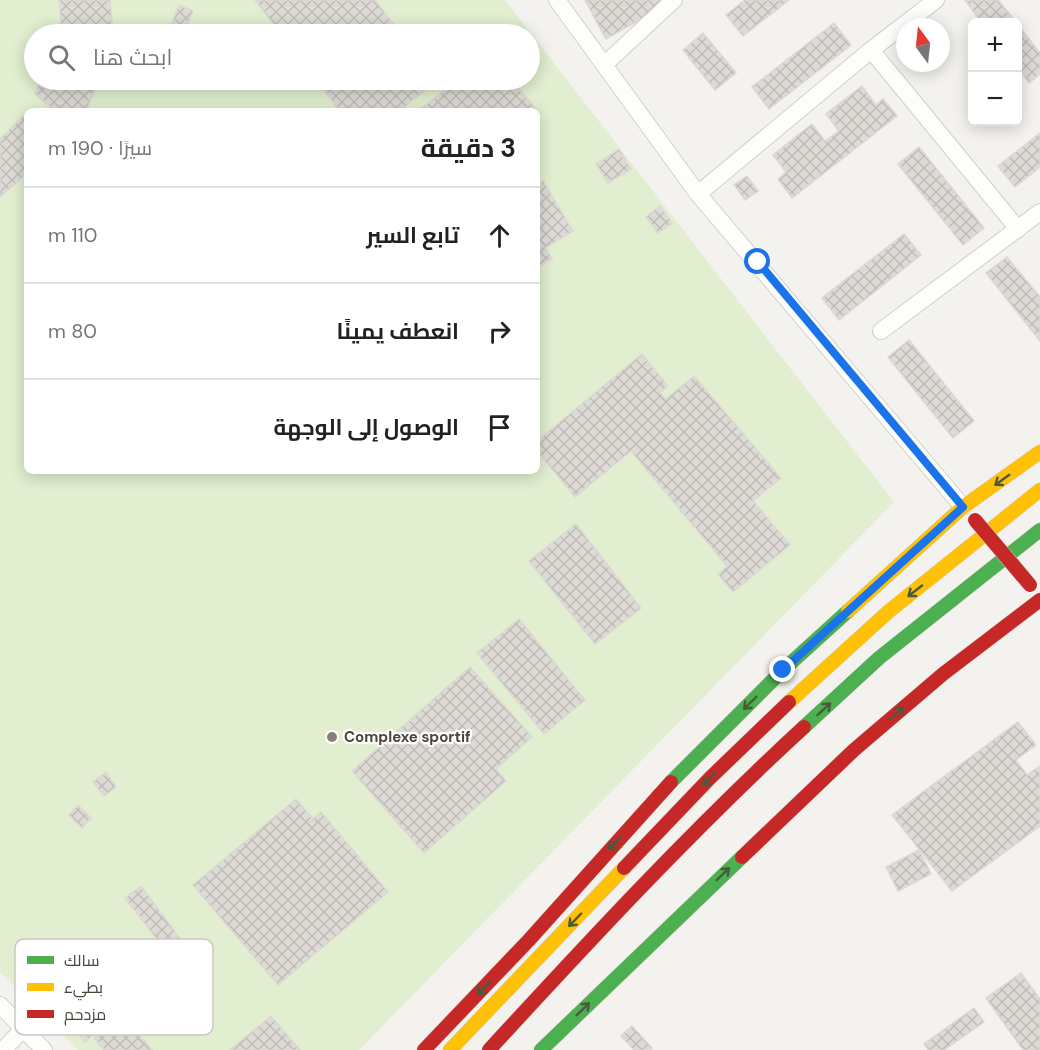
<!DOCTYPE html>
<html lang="ar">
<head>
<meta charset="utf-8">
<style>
  :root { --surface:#fff; --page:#f2f2f2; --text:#222; --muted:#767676; --line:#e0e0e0 }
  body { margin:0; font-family:"DM Sans",Cairo,sans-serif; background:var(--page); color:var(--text); direction:rtl }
  .controls { position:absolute; right:18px; top:18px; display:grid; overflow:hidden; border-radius:9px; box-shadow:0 3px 15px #0003 }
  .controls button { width:54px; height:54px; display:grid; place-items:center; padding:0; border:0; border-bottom:2px solid var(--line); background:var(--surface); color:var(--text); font:30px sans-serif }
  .compass { position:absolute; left:896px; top:18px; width:54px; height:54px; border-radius:50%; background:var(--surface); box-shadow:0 3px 15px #0003; rotate:345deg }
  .stop { position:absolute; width:18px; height:18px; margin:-14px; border:4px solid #1a73e8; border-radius:50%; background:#fff }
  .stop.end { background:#1a73e8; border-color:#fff; box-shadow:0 2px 6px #0008 }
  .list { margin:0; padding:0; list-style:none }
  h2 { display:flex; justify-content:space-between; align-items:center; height:78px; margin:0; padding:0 24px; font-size:26px }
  h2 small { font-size:20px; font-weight:400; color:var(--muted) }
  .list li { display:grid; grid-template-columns:39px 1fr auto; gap:18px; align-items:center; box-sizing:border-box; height:96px; padding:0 24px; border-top:2px solid var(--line) }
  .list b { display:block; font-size:22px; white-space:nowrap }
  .list em { font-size:20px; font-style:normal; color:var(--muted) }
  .icon { flex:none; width:33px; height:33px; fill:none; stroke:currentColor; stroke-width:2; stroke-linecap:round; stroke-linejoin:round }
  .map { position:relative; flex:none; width:1040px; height:1050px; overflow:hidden; direction:ltr }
  .search { position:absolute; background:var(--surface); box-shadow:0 3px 15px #0003; left:24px; top:24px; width:516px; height:66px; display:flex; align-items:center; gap:15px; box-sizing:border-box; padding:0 21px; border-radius:33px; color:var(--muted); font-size:22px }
  .panel { position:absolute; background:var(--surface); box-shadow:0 3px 15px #0003; left:24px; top:108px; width:516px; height:366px; border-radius:9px; direction:rtl }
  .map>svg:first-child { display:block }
  .green { fill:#e1eecf; fill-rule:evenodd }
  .building { fill:url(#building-cross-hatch); stroke:#dcd9d4; stroke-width:1.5 }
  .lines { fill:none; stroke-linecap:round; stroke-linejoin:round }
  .street-casing { stroke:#d2d0cb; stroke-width:18 }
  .fast-casing { stroke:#d3cfc5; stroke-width:15 }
  .slow-casing { stroke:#d3cfc5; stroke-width:15 }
  .jam-casing { stroke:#d3cfc5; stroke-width:15 }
  .street { stroke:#fdfdfc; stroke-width:16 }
  .fast { stroke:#4caf50; stroke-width:14 }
  .slow { stroke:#ffc107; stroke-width:14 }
  .jam { stroke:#c62828; stroke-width:14 }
  .jam-bridge-casing { stroke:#d3cfc5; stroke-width:15; stroke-linecap:butt }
  .jam-bridge { stroke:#c62828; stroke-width:14 }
  .oneway { stroke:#4b593e }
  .route { stroke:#1a73e8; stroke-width:8 }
  .poi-dot { fill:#868178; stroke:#fff; stroke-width:2 }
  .labels { text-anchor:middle; stroke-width:4.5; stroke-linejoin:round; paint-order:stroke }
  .poi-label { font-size:15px; font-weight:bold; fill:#4b4439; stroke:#fff; text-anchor:start }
  .key { fill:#fff; stroke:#c9c7c4; stroke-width:1.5 }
  .key-label { font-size:16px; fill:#4b4439 }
</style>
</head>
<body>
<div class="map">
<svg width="1040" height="1050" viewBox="0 0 1040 1050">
  <defs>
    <pattern id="building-cross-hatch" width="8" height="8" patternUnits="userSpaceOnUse" patternTransform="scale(1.5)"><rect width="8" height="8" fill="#dedbd6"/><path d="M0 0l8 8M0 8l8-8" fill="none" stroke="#c0bdb8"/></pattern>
  </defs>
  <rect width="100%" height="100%" fill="#f4f2ee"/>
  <path class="green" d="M0 0H505L894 502 359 1050H78L0 972ZM34 34H530V80H34ZM27 111H537V471H27Z"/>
  <g class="building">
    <polygon points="59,0 110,0 113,34 56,34 61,22"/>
    <polygon points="255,0 375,0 401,34 281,34"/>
    <polygon points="585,0 664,0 666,5 606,39"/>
    <polygon points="745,0 789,0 743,36 726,15"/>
    <polygon points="965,0 998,0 1016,22 981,22"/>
    <polygon points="179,5 193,11 185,31 171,25"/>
    <polygon points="834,23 851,45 769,109 752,87"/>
    <polygon points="1018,25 1040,53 1040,74 1029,83 1018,68"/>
    <polygon points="703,33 736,73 715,90 683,50"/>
    <polygon points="41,80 99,80 86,111 55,111 35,94"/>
    <polygon points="316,80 436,80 437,81 399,111 340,111"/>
    <polygon points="458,80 512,80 535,108 532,111 424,111 422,108"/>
    <polygon points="862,86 876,105 883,99 897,116 792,198 778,179 786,172 773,155 812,124 825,141 839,131 826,114"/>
    <polygon points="27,112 27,173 0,197 0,139"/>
    <polygon points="1040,133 1040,167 1015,187 998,166"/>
    <polygon points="919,147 984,228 963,245 898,164"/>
    <polygon points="619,149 631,169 608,183 596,164"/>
    <polygon points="747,176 758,191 745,200 734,185"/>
    <polygon points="543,181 573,231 545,248 552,259 537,267 537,185"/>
    <polygon points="660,206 672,223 658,233 646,217"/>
    <polygon points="904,234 921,255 839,320 822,298"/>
    <polygon points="1007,257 1040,297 1040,341 986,273"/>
    <polygon points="909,340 974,421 953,438 888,357"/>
    <polygon points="642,354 668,386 660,393 666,399 694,376 781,478 753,501 790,545 733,592 718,574 727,566 631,451 575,497 537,451 537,441"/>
    <polygon points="576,524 641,608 595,644 529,561"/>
    <polygon points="519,619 585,700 544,734 477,653"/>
    <polygon points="470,667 532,737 496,769 506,781 424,853 352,771"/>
    <polygon points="1018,722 1036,745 1016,760 1027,775 1040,766 1040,826 952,891 892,815"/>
    <polygon points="106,772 116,787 104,796 93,782"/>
    <polygon points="296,799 313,819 321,812 388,892 278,985 193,885"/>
    <polygon points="78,805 91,818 82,828 69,815"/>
    <polygon points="919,850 931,874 898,891 886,867"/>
    <polygon points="141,886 185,945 170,956 125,898"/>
    <polygon points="65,958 115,1015 85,1042 34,985"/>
    <polygon points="1021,973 1040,999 1040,1050 1023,1050 986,998"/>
    <polygon points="974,1008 984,1022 944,1050 928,1050 924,1044"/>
    <polygon points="122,1014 152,1050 104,1050 94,1038"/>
    <polygon points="271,1016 300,1050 230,1050"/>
    <polygon points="632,1026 652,1048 649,1050 634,1050 621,1036"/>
  </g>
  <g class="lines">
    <g class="street-casing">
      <g id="street">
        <polyline points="557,0 698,194 963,507"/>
        <polyline points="871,50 1018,229"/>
        <polyline points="604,65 674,0"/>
        <polyline points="698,194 871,50 936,0"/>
        <polyline points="881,331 1040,212"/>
        <polyline points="0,1005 44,1050"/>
        <polyline points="3,1050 24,1028"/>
      </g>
    </g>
    <g class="fast-casing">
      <g id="fast">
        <polyline points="804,727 879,658 1040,530"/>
        <polyline points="671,782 783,670 848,611"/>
        <polyline points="541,1050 742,857"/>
      </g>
    </g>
    <g class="slow-casing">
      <g id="slow">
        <polyline points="848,611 963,507 1040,452"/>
        <polyline points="789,702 888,612 1040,490"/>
        <polyline points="450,1050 624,868"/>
      </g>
    </g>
    <g class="jam-casing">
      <g id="jam">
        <polyline points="742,857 854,750 943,674 1040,600"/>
        <polyline points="624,868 710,778 789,702"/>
        <polyline points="424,1050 529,940 671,782"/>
        <path d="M489 1050C591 939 693 829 804 727"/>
      </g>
    </g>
    <use href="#street" class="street"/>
    <use href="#fast" class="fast"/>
    <use href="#slow" class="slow"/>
    <use href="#jam" class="jam"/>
    <g class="jam-bridge-casing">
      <polyline id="jam-bridge" points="975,520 1030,585"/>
    </g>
    <use href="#jam-bridge" class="jam-bridge"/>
  </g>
  <defs><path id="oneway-shaft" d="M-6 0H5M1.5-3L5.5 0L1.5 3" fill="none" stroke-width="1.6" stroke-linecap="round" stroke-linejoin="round" transform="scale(1.5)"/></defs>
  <g class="oneway">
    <use href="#oneway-shaft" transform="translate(1002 480) rotate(144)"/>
    <use href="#oneway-shaft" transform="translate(915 591) rotate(142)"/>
    <use href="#oneway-shaft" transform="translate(750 703) rotate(136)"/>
    <use href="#oneway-shaft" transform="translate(824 709) rotate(-43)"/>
    <use href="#oneway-shaft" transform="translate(897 713) rotate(-40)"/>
    <use href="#oneway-shaft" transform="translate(709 779) rotate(135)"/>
    <use href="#oneway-shaft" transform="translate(615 843) rotate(133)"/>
    <use href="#oneway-shaft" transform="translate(723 874) rotate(-44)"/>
    <use href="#oneway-shaft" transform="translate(575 920) rotate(134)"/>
    <use href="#oneway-shaft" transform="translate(484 988) rotate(133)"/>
    <use href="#oneway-shaft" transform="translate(583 1009) rotate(-44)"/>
  </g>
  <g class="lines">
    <polyline class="route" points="758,262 963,507 783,670"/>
  </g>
  <circle class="poi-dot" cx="332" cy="737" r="6"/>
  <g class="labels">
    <g class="poi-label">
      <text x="344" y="742">Complexe sportif</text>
    </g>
  </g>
  <rect x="15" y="939" width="198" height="96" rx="9" class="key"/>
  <rect x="27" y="956" width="27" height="8" fill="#4caf50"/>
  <rect x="27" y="983" width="27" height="8" fill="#ffc107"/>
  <rect x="27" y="1010" width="27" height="8" fill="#c62828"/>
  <g class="key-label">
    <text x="64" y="966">سالك</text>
    <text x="64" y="993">بطيء</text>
    <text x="64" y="1020">مزدحم</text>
  </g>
</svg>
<div class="controls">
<button>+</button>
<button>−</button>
</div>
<svg class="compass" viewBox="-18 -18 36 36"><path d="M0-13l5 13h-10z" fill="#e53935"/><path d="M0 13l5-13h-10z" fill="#767676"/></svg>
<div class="stop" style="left:758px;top:262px"></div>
<div class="stop end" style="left:783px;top:670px"></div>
<div class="search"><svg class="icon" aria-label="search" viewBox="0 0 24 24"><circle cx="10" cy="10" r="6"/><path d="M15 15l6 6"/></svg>ابحث هنا</div>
<section class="panel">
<h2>3 دقيقة<small>سيرًا · 190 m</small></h2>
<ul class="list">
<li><svg class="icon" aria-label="ahead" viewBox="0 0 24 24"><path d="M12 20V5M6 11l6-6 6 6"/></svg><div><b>تابع السير</b></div><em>110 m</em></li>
<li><svg class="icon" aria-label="right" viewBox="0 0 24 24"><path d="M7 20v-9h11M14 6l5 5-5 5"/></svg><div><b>انعطف يمينًا</b></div><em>80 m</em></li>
<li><svg class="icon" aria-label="arrive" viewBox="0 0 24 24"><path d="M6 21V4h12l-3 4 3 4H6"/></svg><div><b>الوصول إلى الوجهة</b></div></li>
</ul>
</section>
</div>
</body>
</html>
